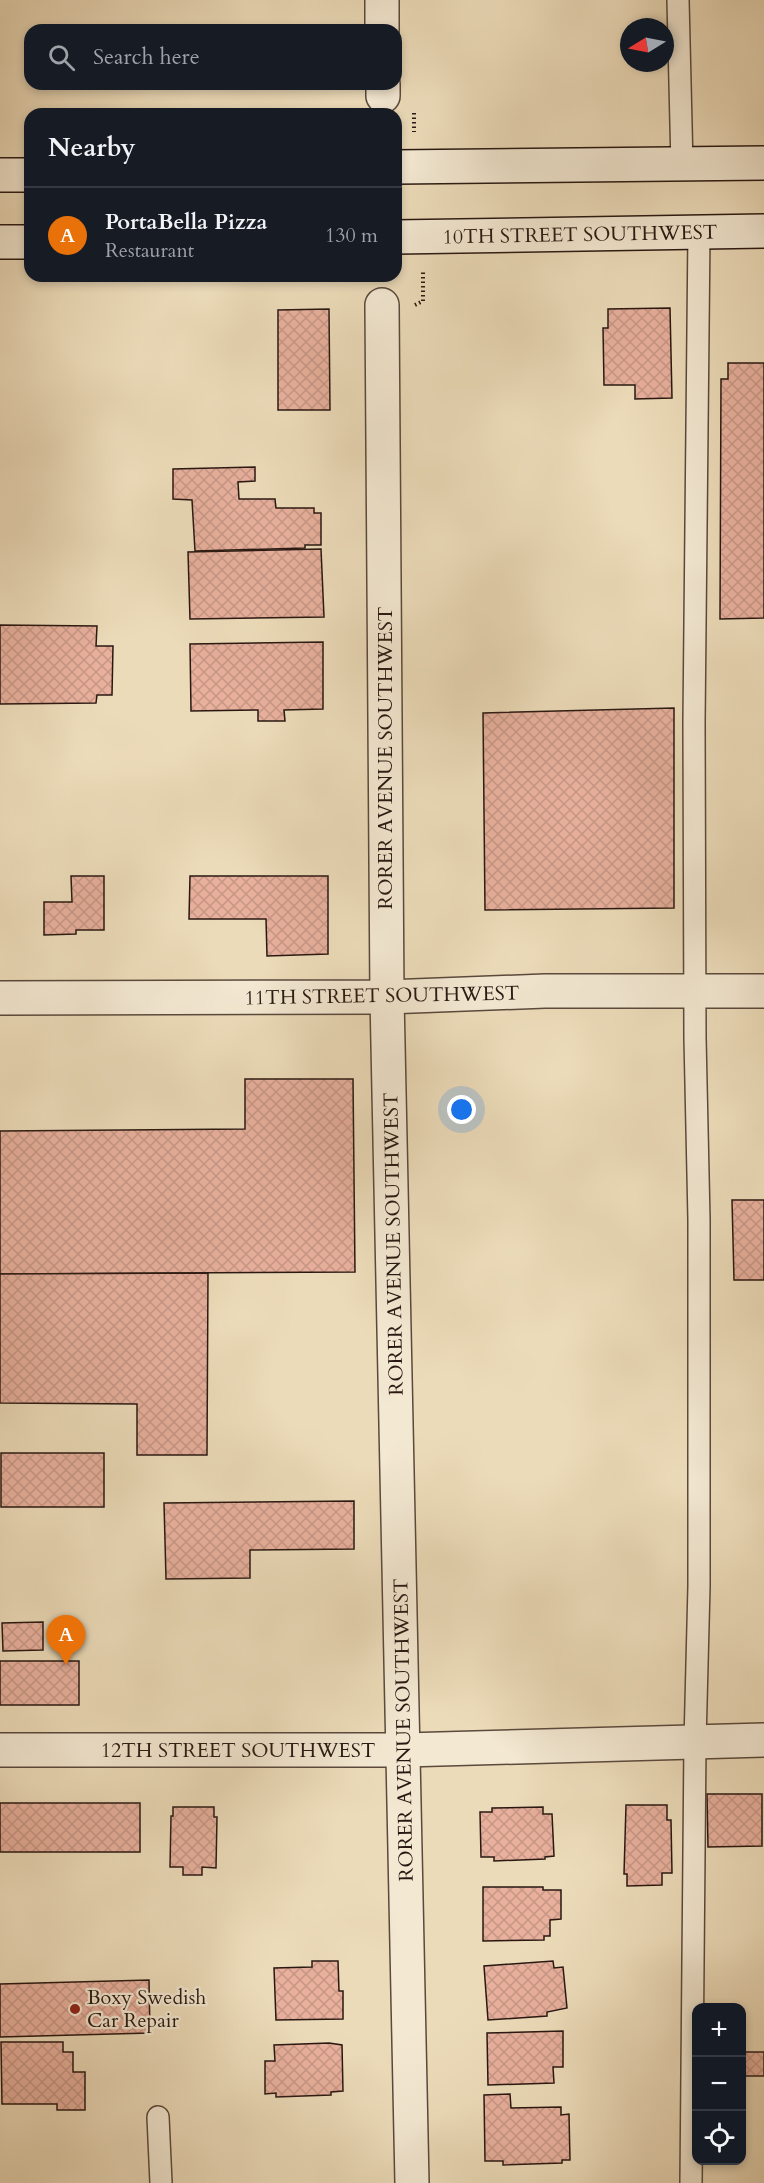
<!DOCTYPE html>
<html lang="en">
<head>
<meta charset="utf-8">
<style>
  :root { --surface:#171b24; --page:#242831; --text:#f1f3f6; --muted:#9ea1a6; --line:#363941; --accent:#c59692 }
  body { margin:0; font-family:Cardo,serif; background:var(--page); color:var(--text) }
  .controls { position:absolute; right:18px; bottom:18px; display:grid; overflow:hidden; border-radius:12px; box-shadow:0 3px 9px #0003 }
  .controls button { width:54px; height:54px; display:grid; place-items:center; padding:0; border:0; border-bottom:2px solid var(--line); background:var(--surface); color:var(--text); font:30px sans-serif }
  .compass { position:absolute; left:620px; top:18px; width:54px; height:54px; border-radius:50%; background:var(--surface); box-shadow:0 3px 9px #0003; rotate:260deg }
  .you { position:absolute; left:462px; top:1110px; width:21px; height:21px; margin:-15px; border:4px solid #fff; border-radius:50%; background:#1a73e8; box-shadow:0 0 0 9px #1a73e833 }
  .badge { display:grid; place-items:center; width:39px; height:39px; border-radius:50%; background:var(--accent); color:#fff; font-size:20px; font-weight:700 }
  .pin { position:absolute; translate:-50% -50px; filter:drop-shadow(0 2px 3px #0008) }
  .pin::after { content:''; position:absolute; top:32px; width:21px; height:18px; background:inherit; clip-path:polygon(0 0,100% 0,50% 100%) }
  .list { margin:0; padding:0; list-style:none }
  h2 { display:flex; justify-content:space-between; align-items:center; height:78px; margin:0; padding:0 24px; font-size:26px }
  h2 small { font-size:20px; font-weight:400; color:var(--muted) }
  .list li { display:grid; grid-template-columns:39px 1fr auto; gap:18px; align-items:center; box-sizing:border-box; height:96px; padding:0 24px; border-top:2px solid var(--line) }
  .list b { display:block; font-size:22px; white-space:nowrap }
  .list p { margin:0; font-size:20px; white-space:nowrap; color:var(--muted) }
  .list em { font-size:20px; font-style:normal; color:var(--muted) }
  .icon { flex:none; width:33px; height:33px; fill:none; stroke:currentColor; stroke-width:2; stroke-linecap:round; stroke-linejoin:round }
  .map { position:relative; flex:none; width:764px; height:2183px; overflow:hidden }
  .search { position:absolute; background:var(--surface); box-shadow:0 3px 9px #0003; left:24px; top:24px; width:378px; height:66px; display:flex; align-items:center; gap:15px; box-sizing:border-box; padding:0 21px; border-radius:18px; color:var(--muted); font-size:22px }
  .panel { position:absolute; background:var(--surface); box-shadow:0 3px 9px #0003; left:24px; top:108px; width:378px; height:174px; border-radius:18px }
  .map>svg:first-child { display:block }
  .building { fill:url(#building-cross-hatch); stroke:#291812; stroke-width:1.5 }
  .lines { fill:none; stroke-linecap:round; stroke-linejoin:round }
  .service-casing { stroke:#5a493c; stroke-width:24 }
  .minor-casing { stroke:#5a493c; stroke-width:36 }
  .secondary-casing { stroke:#291812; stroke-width:36 }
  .path { stroke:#291812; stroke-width:4; stroke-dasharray:1.5 3; stroke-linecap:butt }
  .service { stroke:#f3e8d2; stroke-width:21 }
  .minor { stroke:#f3e8d2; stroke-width:33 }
  .secondary { stroke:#f3e8d2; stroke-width:33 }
  .poi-dot { fill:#8f2418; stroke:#f3e8d2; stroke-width:2 }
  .labels { text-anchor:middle; stroke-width:4.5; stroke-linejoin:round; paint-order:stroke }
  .street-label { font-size:20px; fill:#291812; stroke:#f3e8d2 }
  .poi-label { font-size:20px; fill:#291812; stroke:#f3e8d2; text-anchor:start }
</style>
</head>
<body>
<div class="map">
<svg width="764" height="2183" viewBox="0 0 764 2183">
  <defs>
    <pattern id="building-cross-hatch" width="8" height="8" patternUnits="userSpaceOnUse" patternTransform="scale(1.5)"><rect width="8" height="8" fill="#e8b09d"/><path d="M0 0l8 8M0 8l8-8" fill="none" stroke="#c79786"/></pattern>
  </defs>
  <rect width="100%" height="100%" fill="#ecdbb9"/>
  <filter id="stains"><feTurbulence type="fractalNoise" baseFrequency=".00333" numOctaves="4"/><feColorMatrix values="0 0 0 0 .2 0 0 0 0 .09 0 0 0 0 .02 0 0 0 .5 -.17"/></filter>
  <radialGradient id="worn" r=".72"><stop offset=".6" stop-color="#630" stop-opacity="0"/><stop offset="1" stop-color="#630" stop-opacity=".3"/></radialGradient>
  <g class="building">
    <polygon points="670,308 672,398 635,399 635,385 604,385 603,328 608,328 608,309"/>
    <polygon points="329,309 330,410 278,410 278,310"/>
    <polygon points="728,363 764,363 764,618 720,619 721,379 728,379"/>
    <polygon points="255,467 255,481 238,482 239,499 275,499 276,508 314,508 314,513 321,513 321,545 305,545 305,548 195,551 192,500 173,499 173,469"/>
    <polygon points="321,549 324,617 190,619 188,552"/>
    <polygon points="0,625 97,626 96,646 113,646 112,695 97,695 96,703 0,704"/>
    <polygon points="323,642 323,709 284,710 285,721 258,721 258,710 191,711 190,644"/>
    <polygon points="674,708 674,908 485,910 483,713"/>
    <polygon points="71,876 104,876 104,930 76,930 76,934 44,935 44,902 72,902"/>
    <polygon points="190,876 328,876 328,954 267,956 266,919 189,919"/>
    <polygon points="245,1079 353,1079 355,1272 0,1274 0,1131 245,1129"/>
    <polygon points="732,1200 764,1200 764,1280 734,1280"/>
    <polygon points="208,1273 207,1455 137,1455 137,1404 0,1403 0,1274"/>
    <rect x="1" y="1453" width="103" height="54"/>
    <polygon points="354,1501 354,1549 250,1550 250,1578 166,1579 164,1503"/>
    <polygon points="43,1622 43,1650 3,1651 2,1623"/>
    <rect x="0" y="1661" width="79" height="44"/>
    <polygon points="707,1794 762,1794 762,1846 708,1847"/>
    <rect x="0" y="1803" width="140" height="49"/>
    <polygon points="626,1805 667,1805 667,1820 671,1820 672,1873 662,1873 662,1885 627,1886 627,1874 624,1874"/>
    <polygon points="173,1807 214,1807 214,1817 217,1817 216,1868 202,1867 202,1875 183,1875 183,1867 170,1867 171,1816 173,1816"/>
    <polygon points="543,1807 543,1814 552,1814 554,1856 545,1857 545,1859 494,1861 494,1857 481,1857 480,1812 492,1812 492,1808"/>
    <polygon points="483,1887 543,1887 543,1890 561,1890 561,1919 550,1920 550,1936 544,1936 544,1940 483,1941"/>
    <polygon points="312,1961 338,1961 339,1991 343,1991 343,2019 276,2020 274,1968 312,1967"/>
    <polygon points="553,1961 554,1968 563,1967 567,2008 547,2012 547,2016 488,2020 484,1966"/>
    <polygon points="149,1980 150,2033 0,2037 0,1984"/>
    <polygon points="563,2031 563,2067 553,2067 554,2083 488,2085 487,2033"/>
    <polygon points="1,2042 63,2042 63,2052 73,2052 73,2072 85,2072 85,2110 57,2110 57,2104 2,2104"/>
    <polygon points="329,2043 342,2045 343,2091 331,2092 331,2095 276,2097 276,2093 265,2094 265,2061 275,2061 274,2045"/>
    <rect x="742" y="2052" width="22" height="24"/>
    <polygon points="510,2094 511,2108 561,2107 561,2115 569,2114 570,2160 562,2160 562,2163 503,2165 503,2161 485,2161 484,2095"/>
  </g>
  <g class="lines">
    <g class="service-casing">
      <g id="service">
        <polyline points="678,0 682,166"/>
        <polyline points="158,2117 161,2183"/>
        <polyline points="691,2183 695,1742 699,1586 699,1220 695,1038 694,722 699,232"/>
      </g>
    </g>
    <g class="minor-casing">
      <g id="minor">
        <polyline points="382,0 382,30"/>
        <polyline points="383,84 383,96"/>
        <polyline points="382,305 387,997 412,2183"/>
        <polyline points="0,998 387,997 545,991 764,991"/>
        <polyline points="0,1750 405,1750 764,1740"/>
      </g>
    </g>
    <g class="secondary-casing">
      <g id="secondary">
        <polyline points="396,167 764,163"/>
        <polyline points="0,175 30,175"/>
        <polyline points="396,237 764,231"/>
        <polyline points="0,242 30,242"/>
      </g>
    </g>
    <g class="path">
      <polyline points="414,113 414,132"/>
      <polyline points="415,305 423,301 423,272"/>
    </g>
    <use href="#service" class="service"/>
    <use href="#minor" class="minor"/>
    <use href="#secondary" class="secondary"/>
  </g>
  <circle class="poi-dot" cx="75" cy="2009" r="6"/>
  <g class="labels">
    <g class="street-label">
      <text transform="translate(580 234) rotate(-1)" y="7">10TH STREET SOUTHWEST</text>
      <text transform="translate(385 758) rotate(-90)" y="7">RORER AVENUE SOUTHWEST</text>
      <text transform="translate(382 995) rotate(-1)" y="7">11TH STREET SOUTHWEST</text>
      <text transform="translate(393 1244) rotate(-91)" y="7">RORER AVENUE SOUTHWEST</text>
      <text transform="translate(403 1730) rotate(-91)" y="7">RORER AVENUE SOUTHWEST</text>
      <text x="238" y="1757">12TH STREET SOUTHWEST</text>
    </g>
    <g class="poi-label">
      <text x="87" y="2004">Boxy Swedish<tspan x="87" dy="23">Car Repair</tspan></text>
    </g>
  </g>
  <rect width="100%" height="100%" filter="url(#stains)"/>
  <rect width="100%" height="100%" fill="url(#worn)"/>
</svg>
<div class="controls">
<button>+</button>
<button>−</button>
<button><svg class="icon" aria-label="locate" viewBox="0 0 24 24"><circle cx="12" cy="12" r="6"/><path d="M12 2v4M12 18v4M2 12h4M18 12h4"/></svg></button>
</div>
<svg class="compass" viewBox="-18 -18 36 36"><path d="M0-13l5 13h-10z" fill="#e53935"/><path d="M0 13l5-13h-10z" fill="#9ea1a6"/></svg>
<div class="you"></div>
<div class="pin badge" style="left:66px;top:1665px;background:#e8710a">A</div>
<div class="search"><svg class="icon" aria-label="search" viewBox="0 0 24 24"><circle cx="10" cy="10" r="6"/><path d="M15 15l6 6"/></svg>Search here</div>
<section class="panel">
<h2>Nearby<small></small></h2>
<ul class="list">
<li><span class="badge" style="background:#e8710a">A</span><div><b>PortaBella Pizza</b><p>Restaurant</p></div><em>130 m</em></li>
</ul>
</section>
</div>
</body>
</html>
